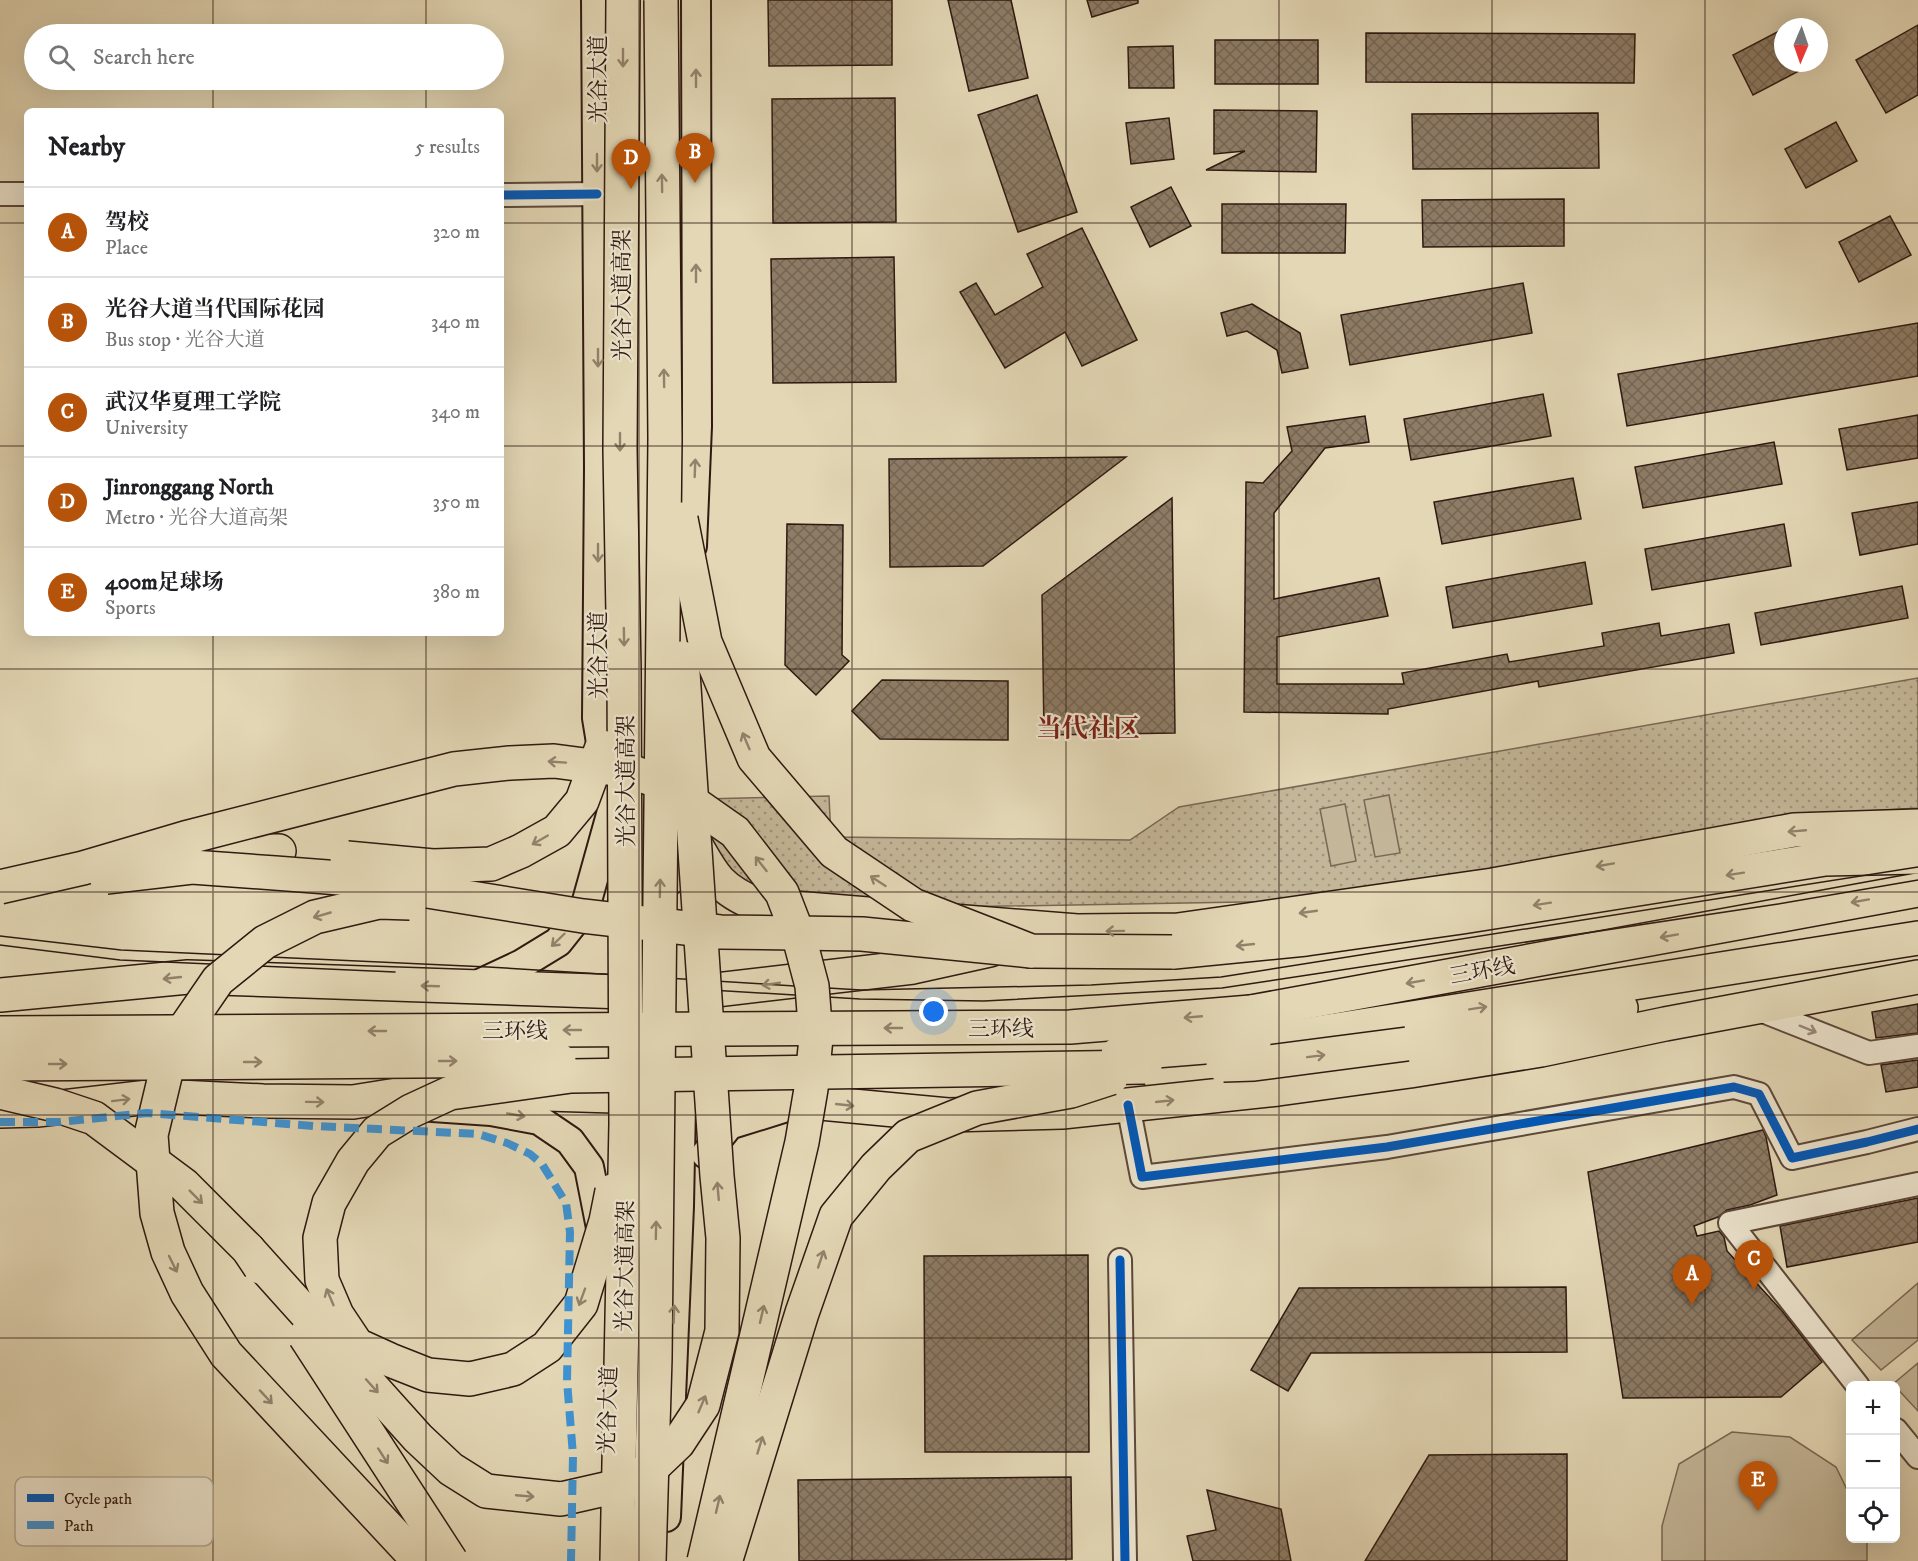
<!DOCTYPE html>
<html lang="en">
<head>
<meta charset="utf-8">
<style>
  :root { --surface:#fff; --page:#f2f2f2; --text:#202124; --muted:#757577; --line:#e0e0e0; --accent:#b45309 }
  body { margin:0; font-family:"IM FELL DW Pica","Noto Serif SC",serif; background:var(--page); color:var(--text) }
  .controls { position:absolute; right:18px; bottom:18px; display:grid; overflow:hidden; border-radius:9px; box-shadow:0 6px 24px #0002 }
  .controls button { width:54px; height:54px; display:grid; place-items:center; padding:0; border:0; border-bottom:2px solid var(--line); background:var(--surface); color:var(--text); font:30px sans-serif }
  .compass { position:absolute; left:1774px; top:18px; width:54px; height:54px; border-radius:50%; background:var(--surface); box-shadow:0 6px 24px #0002; rotate:182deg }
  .you { position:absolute; left:934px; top:1012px; width:21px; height:21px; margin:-15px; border:4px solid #fff; border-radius:50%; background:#1a73e8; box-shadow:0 0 0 9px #1a73e833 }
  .badge { display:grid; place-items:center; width:39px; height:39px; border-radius:50%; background:var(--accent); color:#fff; font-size:20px; font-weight:700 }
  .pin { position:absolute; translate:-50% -50px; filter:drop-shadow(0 2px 3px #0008) }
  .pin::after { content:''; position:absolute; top:32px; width:21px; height:18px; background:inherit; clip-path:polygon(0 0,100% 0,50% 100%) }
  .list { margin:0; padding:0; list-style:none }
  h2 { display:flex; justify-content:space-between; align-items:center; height:78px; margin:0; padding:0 24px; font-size:26px }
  h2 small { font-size:20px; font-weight:400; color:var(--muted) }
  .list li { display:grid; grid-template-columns:39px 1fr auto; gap:18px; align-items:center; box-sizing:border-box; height:90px; padding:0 24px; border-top:2px solid var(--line) }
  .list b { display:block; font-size:22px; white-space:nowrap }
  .list p { margin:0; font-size:20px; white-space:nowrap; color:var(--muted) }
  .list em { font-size:20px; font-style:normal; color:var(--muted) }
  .icon { flex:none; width:33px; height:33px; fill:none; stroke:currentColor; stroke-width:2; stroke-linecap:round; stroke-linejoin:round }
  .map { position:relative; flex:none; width:1918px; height:1561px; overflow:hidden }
  .search { position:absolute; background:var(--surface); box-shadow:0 6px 24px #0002; left:24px; top:24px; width:480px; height:66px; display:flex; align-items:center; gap:15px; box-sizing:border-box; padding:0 21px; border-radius:33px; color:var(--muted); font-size:22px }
  .panel { position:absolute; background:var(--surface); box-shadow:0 6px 24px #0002; left:24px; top:108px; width:480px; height:528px; border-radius:9px }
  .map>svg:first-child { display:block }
  .grass { fill:url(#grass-dots); stroke:#7a6855; stroke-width:1.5 }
  .pitch { fill:#c4b799; stroke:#7a6855; stroke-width:1.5 }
  .building { fill:url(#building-cross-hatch); stroke:#2f1911; stroke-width:1.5 }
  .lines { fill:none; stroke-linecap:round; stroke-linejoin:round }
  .minor-casing { stroke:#5c483a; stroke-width:26 }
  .major-casing { stroke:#2f1911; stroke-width:32 }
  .highway-casing { stroke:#2f1911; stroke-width:36 }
  .minor { stroke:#ede5cf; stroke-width:22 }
  .major { stroke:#e3d7b5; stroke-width:28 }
  .highway { stroke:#e3d7b5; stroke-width:33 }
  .tram { stroke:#2f1911; stroke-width:1.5 }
  .highway-bridge-casing { stroke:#2f1911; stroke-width:36; stroke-linecap:butt }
  .highway-bridge { stroke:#e3d7b5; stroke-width:33 }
  .quiet { stroke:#3d93d3; stroke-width:8; stroke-dasharray:15 8; stroke-linecap:butt }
  .cycleway-casing { stroke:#ede5cf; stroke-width:13 }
  .cycleway { stroke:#0057b8; stroke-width:9 }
  .oneway { stroke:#92826b }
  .oneway2 { stroke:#98897a }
  .grid { fill:none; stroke:#2f1911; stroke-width:1.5; stroke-opacity:0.55 }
  .labels { text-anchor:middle; stroke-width:4.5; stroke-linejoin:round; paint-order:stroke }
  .street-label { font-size:22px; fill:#2f1911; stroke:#ede5cf }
  .quarter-label { font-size:26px; font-weight:bold; fill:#7a1f14; stroke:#ede5cf }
  .key { fill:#ede5cf; stroke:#b4a896; stroke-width:1.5 }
  .key-label { font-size:16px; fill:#2f1911 }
</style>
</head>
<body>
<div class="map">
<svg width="1918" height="1561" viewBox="0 0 1918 1561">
  <defs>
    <pattern id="grass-dots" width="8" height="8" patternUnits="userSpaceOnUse" patternTransform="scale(1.5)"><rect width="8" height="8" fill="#c4b799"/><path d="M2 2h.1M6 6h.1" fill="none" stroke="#a0947b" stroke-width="1.8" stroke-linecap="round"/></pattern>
    <pattern id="building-cross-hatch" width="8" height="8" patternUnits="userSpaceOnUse" patternTransform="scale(1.5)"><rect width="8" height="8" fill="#8d7c66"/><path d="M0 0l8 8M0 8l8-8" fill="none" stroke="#746553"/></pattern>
  </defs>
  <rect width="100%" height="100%" fill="#e3d7b5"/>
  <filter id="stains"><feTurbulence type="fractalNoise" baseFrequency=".00333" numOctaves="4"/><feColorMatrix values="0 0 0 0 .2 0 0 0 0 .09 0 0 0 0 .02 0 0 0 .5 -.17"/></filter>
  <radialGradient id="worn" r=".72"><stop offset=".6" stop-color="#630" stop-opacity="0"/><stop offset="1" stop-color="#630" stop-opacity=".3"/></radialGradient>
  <polygon class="grass" points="1918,678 1918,808 1852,812 1300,901 951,907 763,897 717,867 703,799 829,796 831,837 1130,840 1179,807"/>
  <g class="pitch">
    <polygon points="1389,795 1400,853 1375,857 1364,800"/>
    <polygon points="1345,804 1356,861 1331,866 1320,809"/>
    <polygon points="1918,1283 1918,1340 1881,1370 1852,1340"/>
    <polygon points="1918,1363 1918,1411 1893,1384"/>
    <polygon points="1732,1432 1790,1437 1836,1467 1850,1496 1850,1538 1867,1539 1867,1561 1662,1561 1662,1526 1679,1464"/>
  </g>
  <g class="building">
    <polygon points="768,0 892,0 892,65 769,66"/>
    <polygon points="948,0 1011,0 1028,78 969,91"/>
    <polygon points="1087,0 1138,0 1138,3 1092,17"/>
    <polygon points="1918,25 1918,95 1886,113 1856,60"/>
    <polygon points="1783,29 1783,63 1814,63 1753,95 1733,55"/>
    <polygon points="1366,33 1635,34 1634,83 1366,82"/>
    <rect x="1215" y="40" width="103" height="44"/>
    <polygon points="1173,46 1174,88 1129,88 1128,47"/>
    <polygon points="1037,95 1077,212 1018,232 978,115"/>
    <polygon points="895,98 896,222 773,223 772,99"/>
    <polygon points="1214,110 1317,111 1316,172 1206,170 1245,151 1214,154"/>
    <polygon points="1598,113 1599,168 1413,169 1412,114"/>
    <polygon points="1169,118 1174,159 1131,164 1126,123"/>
    <polygon points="1836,122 1857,161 1806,188 1785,149"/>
    <polygon points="1171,187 1191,226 1150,247 1131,207"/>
    <polygon points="1564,199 1564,246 1423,247 1422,200"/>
    <polygon points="1222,204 1346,204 1345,253 1222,253"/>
    <polygon points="1890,216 1911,255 1859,282 1839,242"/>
    <polygon points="1082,228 1137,340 1082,366 1065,332 1005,368 960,292 976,283 995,315 1043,287 1027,254"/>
    <polygon points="894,257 896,382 773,383 771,259"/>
    <polygon points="1523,283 1532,333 1350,365 1341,315"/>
    <polygon points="1252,304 1300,333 1308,368 1282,373 1277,350 1247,331 1227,336 1221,313"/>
    <polygon points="1918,323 1918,376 1627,426 1618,374"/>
    <polygon points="1543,394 1551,436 1411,460 1404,419"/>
    <polygon points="1918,415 1918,458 1847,470 1839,429"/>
    <polygon points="1365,416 1369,442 1325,448 1274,513 1274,599 1379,578 1388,616 1277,637 1277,684 1404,684 1402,673 1507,654 1509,662 1604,646 1602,633 1659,623 1661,636 1729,624 1734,653 1539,687 1538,681 1388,709 1388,714 1244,712 1246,482 1263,483 1292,451 1287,427"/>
    <polygon points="1774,442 1782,484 1643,508 1635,467"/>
    <polygon points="1126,457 983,566 890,567 889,459"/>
    <polygon points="1573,478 1581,519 1442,544 1434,502"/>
    <polygon points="1172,498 1175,733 1044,735 1042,595"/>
    <polygon points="1918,502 1918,544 1860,555 1852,513"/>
    <polygon points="787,524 843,525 842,655 849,661 816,695 785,665"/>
    <polygon points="1784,524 1791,566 1652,590 1645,549"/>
    <polygon points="1585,562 1592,604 1453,628 1446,587"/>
    <polygon points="1902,586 1908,618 1761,645 1755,613"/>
    <polygon points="882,680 1008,681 1008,740 880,739 852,711"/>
    <polygon points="1918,1004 1918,1033 1876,1038 1872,1012"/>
    <polygon points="1918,1060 1918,1087 1886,1092 1881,1065"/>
    <polygon points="1763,1130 1766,1137 1777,1195 1750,1205 1727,1210 1718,1217 1694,1226 1697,1236 1719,1231 1724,1237 1727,1251 1782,1311 1822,1362 1781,1397 1623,1398 1588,1172"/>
    <polygon points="1918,1198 1918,1242 1787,1267 1780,1226"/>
    <polygon points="1088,1255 1089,1452 925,1452 924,1256"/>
    <polygon points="1566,1287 1567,1352 1311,1353 1288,1391 1251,1370 1299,1288"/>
    <polygon points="1567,1454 1567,1561 1365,1561 1429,1455"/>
    <polygon points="1071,1477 1072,1559 799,1561 798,1480"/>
    <polygon points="1207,1490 1281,1509 1291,1561 1193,1561 1187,1536 1216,1530"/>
  </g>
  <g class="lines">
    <g class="minor-casing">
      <g id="minor">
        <polyline points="0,194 27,194"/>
        <polyline points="501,195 597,194"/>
        <polyline points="1755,1008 1869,1053 1918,1046"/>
        <polyline points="1128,1105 1142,1177 1387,1147 1734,1087 1759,1094 1792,1158 1867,1142 1918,1129"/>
        <polyline points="1120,1260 1125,1561"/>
        <polyline points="1858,1386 1730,1223 1918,1184"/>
        <polyline points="1896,1430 1918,1457"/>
      </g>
    </g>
    <g class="major-casing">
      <g id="major">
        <polyline points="596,0 599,467 597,718 612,811 612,825"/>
        <polyline points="692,546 697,426 696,0"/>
        <polyline points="473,987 522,964 558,942 585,908 612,811"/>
        <polyline points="418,1106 491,1111 539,1120 570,1141 589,1167 602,1233"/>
        <polyline points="706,1154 729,1125 790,1106"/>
        <polyline points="666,1517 679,1206 685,906"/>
      </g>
    </g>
    <g class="highway-casing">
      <g id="highway">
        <path d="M692 838C712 874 718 889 758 905L1077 931 1178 930 1493 885 1794 830 1918 826"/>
        <polyline points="167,855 188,852 279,851"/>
        <polyline points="1174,952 1306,939 1462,917 1825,859 1918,857"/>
        <polyline points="0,995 188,977 682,994 913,967 990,950"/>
        <polyline points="1251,1012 1918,890"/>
        <polyline points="1254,1043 1918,938"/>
        <polyline points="1407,1044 1621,1008"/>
        <polyline points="513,1093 810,1102 948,1115 1062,1112 1278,1089 1410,1071 1541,1050 1665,1024 1918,977"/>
        <polyline points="0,1111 37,1110 157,1096 263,1101 353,1102 428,1090 455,1091"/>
      </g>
    </g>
    <use href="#minor" class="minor"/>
    <use href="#major" class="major"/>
    <use href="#highway" class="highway"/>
    <g class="tram">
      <polyline points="0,936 121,950 488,967 861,990 1091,985 1221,977 1918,867"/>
      <polyline points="0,945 120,960 395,972"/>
      <polyline points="694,989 860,999 984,1001 1222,988 1778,904 1918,880"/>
    </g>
    <g class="highway-bridge-casing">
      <g id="highway-bridge">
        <polyline points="681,519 705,642 754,758 834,852 913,905 1031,951 1172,952"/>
        <polyline points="347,858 433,866 491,864 521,851 557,831 582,801 602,747"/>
        <polyline points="106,877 192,867 275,873 353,879 583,916 720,932 862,934 1031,951"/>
        <polyline points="0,887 83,868 185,838 454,769 510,763 554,761 630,771 668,785 735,832 782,893 799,937 812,986 816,1038 811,1089 802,1142 704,1561"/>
        <polyline points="410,903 379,902 315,917 265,942 218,980 172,1047 151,1135 157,1213 168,1252 187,1293 226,1354 419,1561"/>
        <polyline points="0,1033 1070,1027 1251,1012"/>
        <polyline points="1118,1054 1254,1043"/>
        <polyline points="0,1064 559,1060"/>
        <polyline points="1223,1065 1254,1064 1407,1044"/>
        <polyline points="0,1092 55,1105 94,1118 184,1185 248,1249 260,1267"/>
        <polyline points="612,1191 606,1221 581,1304 547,1347 513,1369 470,1379 428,1375 390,1360 357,1345 337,1315 322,1280 320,1238 329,1203 353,1161 377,1132 411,1111 450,1093 571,1076 1145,1067"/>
        <polyline points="248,1249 418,1438 451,1469 486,1491 561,1499 627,1484 657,1463 678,1443 703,1405 722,1331 723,1238 717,1176 682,658"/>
        <polyline points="305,1336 451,1561"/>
        <polyline points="727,1556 802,1313 836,1216 876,1167 908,1136 977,1108 1071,1091 1111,1078"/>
        <polyline points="617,1561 626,1124 624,670 620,450 623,0"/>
        <polyline points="649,1561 655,1358 665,439 661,0"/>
      </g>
    </g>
    <use href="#highway-bridge" class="highway-bridge"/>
    <polyline class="quiet" points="0,1122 60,1122 147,1113 314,1126 478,1134 507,1143 530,1154 542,1164 566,1203 570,1232 567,1381 573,1455 571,1561"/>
    <g class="cycleway-casing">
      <g id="cycleway">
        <polyline points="501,195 597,194"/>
        <polyline points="1128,1105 1142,1177 1387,1147 1734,1087 1759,1094 1792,1158 1867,1142 1918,1129"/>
        <polyline points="1120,1260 1125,1561"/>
      </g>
    </g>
    <use href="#cycleway" class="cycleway"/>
  </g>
  <defs><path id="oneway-shaft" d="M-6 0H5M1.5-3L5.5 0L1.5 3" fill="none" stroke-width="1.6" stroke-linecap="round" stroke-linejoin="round" transform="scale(1.5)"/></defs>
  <g class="oneway">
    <use href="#oneway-shaft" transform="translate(623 58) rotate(90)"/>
    <use href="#oneway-shaft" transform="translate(696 78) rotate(-90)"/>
    <use href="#oneway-shaft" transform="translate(597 163) rotate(90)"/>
    <use href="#oneway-shaft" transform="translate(662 183) rotate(-91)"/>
    <use href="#oneway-shaft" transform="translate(696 273) rotate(-90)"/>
    <use href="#oneway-shaft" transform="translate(598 358) rotate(90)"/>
    <use href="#oneway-shaft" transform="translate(664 378) rotate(-91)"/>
    <use href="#oneway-shaft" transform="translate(620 442) rotate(90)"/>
    <use href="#oneway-shaft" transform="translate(695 468) rotate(-88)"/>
    <use href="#oneway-shaft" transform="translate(598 553) rotate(90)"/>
    <use href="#oneway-shaft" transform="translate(624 637) rotate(89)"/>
    <use href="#oneway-shaft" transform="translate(746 741) rotate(-113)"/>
    <use href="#oneway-shaft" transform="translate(557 762) rotate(-176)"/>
    <use href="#oneway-shaft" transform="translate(1797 831) rotate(175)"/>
    <use href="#oneway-shaft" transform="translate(540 840) rotate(150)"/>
    <use href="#oneway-shaft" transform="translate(761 864) rotate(-128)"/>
    <use href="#oneway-shaft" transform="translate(1605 865) rotate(170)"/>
    <use href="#oneway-shaft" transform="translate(1735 874) rotate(171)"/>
    <use href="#oneway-shaft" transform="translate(878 881) rotate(-147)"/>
    <use href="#oneway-shaft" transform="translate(660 888) rotate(-89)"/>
    <use href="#oneway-shaft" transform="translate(1860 901) rotate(170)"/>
    <use href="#oneway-shaft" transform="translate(1542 904) rotate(171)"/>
    <use href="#oneway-shaft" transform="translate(1308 912) rotate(172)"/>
    <use href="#oneway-shaft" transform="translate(322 915) rotate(164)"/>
    <use href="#oneway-shaft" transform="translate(1115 931) rotate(179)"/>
    <use href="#oneway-shaft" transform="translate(1669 936) rotate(170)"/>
    <use href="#oneway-shaft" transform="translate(558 940) rotate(136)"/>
    <use href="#oneway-shaft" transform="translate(1245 945) rotate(174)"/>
    <use href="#oneway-shaft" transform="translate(172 978) rotate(174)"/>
    <use href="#oneway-shaft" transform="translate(1415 982) rotate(170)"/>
    <use href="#oneway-shaft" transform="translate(771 984) rotate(171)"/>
    <use href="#oneway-shaft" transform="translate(430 986) rotate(-178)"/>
    <use href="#oneway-shaft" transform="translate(1478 1008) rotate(-9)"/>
    <use href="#oneway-shaft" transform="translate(1193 1017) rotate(175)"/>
    <use href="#oneway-shaft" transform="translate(893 1028) rotate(180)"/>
    <use href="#oneway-shaft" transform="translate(572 1030) rotate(180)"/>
    <use href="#oneway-shaft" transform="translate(377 1031) rotate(180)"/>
    <use href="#oneway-shaft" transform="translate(1316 1056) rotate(-7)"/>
    <use href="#oneway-shaft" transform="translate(448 1061)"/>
    <use href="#oneway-shaft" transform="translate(253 1062)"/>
    <use href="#oneway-shaft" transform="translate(58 1064)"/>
    <use href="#oneway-shaft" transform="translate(121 1100) rotate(-7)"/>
    <use href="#oneway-shaft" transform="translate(1165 1101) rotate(-6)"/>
    <use href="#oneway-shaft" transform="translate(315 1102) rotate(1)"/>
    <use href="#oneway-shaft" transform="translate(845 1105) rotate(6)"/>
    <use href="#oneway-shaft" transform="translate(516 1115) rotate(10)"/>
    <use href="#oneway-shaft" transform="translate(718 1191) rotate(-95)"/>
    <use href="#oneway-shaft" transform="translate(196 1197) rotate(45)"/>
    <use href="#oneway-shaft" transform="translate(656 1230) rotate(-89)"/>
    <use href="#oneway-shaft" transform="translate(821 1259) rotate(-71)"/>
    <use href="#oneway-shaft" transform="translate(173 1264) rotate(64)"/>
    <use href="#oneway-shaft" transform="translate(330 1297) rotate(-113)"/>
    <use href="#oneway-shaft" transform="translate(582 1297) rotate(110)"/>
    <use href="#oneway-shaft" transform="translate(674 1314) rotate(-88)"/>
    <use href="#oneway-shaft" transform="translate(762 1314) rotate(-77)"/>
    <use href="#oneway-shaft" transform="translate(372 1386) rotate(48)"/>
    <use href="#oneway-shaft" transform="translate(266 1397) rotate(47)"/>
    <use href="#oneway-shaft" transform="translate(702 1404) rotate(-67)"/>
    <use href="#oneway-shaft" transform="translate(760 1445) rotate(-73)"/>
    <use href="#oneway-shaft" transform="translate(383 1456) rotate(57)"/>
    <use href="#oneway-shaft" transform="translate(525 1496) rotate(5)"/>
    <use href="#oneway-shaft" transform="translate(718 1504) rotate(-77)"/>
  </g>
  <use class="oneway2" href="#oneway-shaft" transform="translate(1808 1029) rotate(22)"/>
  <path class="grid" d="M213 0V34M426 0V34M639 0V1561M852 0V1561M1066 0V1561M1279 0V1561M1492 0V1561M1705 0V1561M213 80V111M426 80V111M0 223H27M501 223H1918M0 446H27M501 446H1918M213 633V1561M426 633V1561M0 669H1918M0 892H1918M0 1115H1918M0 1338H1918"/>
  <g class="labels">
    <g class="street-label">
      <text transform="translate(597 79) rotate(-90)" y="8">光谷大道</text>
      <text transform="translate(621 295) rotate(-90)" y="8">光谷大道高架</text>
      <text transform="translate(597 655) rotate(-90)" y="8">光谷大道</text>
      <text transform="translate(625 781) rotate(-90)" y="8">光谷大道高架</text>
      <text transform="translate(1482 970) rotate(-10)" y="8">三环线</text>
      <text x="1001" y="1036">三环线</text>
      <text x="515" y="1038">三环线</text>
      <text transform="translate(624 1266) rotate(-89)" y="8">光谷大道高架</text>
      <text transform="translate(607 1410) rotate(-88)" y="8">光谷大道</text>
    </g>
    <g class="quarter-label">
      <text x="1088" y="737">当代社区</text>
    </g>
  </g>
  <rect x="15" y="1477" width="198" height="69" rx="9" class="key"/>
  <rect x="27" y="1494" width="27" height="8" fill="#0057b8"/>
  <rect x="27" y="1521" width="27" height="8" fill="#3d93d3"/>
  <g class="key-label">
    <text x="64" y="1504">Cycle path</text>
    <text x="64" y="1531">Path</text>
  </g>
  <rect width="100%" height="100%" filter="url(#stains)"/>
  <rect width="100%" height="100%" fill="url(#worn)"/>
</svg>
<div class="controls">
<button>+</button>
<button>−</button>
<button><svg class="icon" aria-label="locate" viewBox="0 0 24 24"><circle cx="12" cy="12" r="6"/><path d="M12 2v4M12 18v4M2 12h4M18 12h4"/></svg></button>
</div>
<svg class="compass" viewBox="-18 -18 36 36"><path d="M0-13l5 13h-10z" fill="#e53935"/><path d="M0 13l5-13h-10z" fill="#757577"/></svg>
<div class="you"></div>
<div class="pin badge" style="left:1692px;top:1305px">A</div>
<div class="pin badge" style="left:695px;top:183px">B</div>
<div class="pin badge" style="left:1754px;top:1290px">C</div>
<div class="pin badge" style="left:631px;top:189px">D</div>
<div class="pin badge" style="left:1758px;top:1511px">E</div>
<div class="search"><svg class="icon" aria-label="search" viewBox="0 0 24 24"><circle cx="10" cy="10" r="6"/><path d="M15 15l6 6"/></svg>Search here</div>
<section class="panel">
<h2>Nearby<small>5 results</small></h2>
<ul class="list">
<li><span class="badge">A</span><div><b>驾校</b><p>Place</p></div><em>320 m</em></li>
<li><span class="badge">B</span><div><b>光谷大道当代国际花园</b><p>Bus stop · 光谷大道</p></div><em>340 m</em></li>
<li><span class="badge">C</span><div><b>武汉华夏理工学院</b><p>University</p></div><em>340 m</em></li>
<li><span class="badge">D</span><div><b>Jinronggang North</b><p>Metro · 光谷大道高架</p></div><em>350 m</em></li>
<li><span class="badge">E</span><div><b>400m足球场</b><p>Sports</p></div><em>380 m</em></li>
</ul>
</section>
</div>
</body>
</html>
